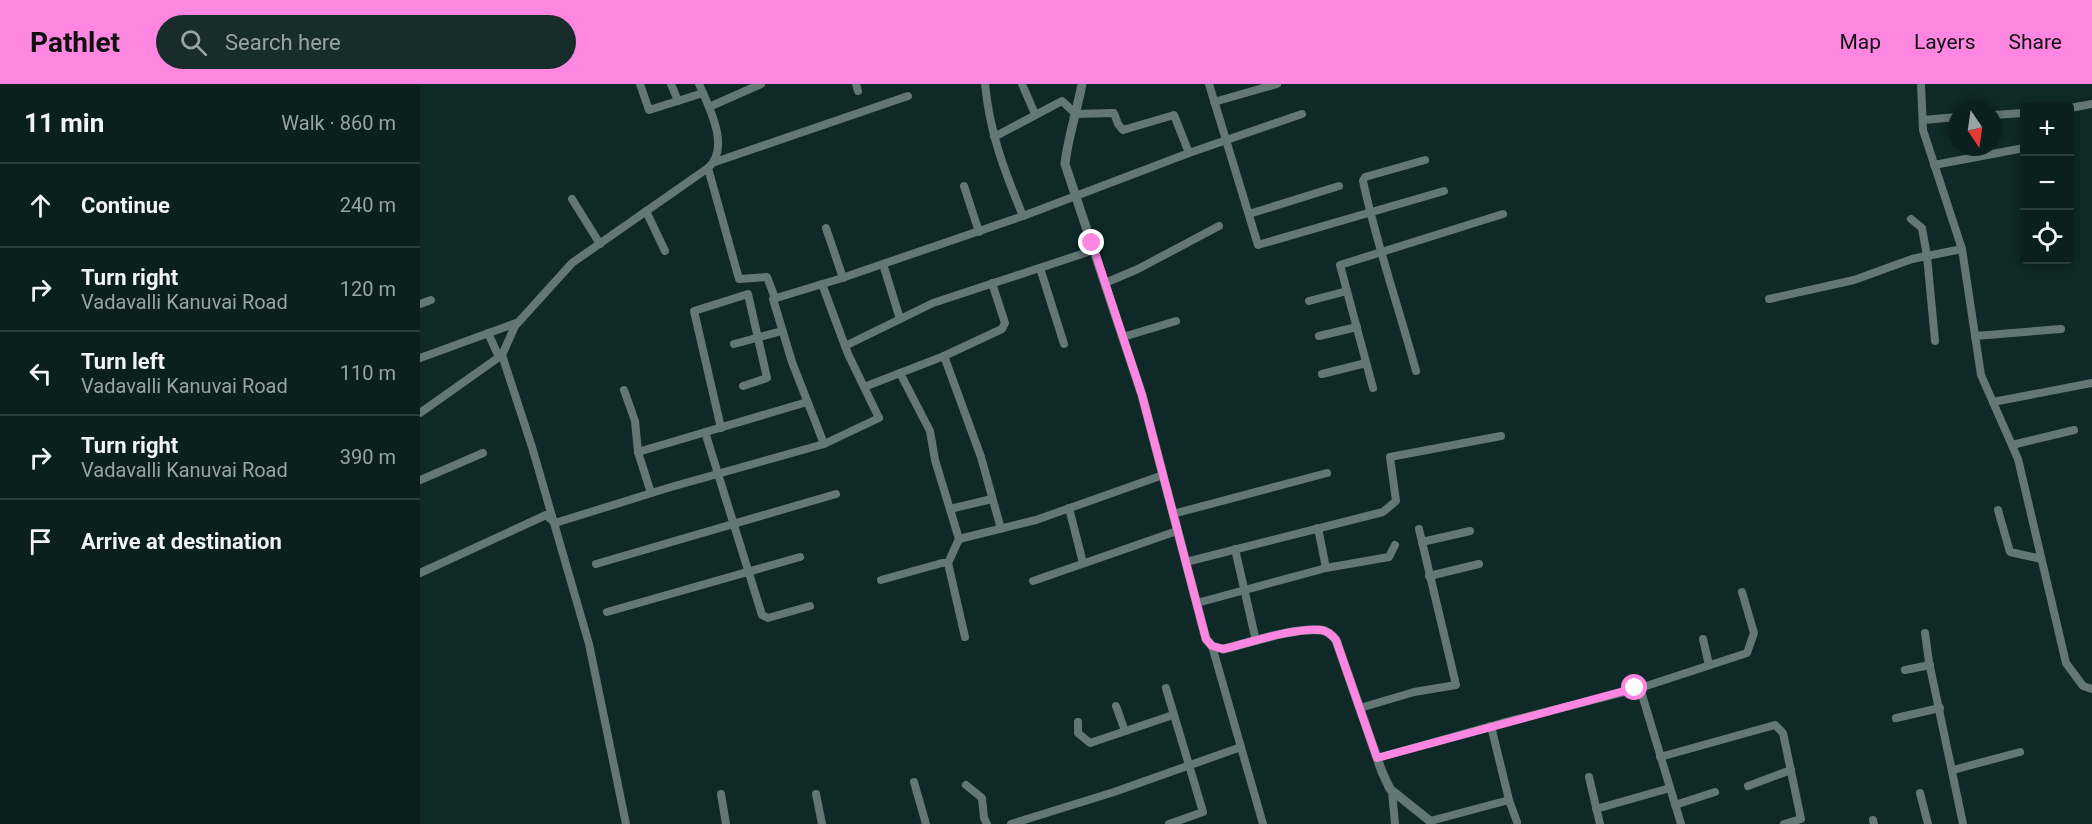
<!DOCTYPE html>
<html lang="en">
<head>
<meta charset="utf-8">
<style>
  :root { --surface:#0a1f1e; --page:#182c2b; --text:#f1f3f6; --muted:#99a2a4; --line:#2a3d3c; --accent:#fd86e1 }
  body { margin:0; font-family:Roboto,sans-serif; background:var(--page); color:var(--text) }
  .controls { position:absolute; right:18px; top:18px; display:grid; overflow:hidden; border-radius:6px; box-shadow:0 3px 9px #0003 }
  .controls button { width:54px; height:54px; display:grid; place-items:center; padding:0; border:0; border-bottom:2px solid var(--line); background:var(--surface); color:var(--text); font:30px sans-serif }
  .compass { position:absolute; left:1528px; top:18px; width:54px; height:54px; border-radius:50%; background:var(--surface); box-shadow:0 3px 9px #0003; rotate:167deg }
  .stop { position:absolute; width:18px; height:18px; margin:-14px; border:4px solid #fd86e1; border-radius:50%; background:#fff }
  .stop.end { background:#fd86e1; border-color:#fff; box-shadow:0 2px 6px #0008 }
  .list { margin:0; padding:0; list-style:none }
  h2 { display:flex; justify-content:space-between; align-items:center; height:78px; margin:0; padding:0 24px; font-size:26px }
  h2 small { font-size:20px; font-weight:400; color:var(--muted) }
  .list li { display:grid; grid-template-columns:39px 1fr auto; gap:18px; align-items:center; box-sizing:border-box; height:84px; padding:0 24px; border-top:2px solid var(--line) }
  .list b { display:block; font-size:22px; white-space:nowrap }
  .list p { margin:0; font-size:20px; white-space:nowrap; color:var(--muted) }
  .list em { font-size:20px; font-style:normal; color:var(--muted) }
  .icon { flex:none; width:33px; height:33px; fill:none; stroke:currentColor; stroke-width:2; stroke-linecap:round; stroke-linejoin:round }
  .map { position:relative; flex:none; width:1672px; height:740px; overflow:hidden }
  header { display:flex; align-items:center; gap:36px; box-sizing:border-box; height:84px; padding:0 30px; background:var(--accent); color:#111 }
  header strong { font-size:28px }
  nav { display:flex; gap:33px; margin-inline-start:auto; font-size:21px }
  .search { width:420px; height:54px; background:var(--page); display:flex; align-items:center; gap:15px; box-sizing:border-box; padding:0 21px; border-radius:33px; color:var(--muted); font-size:22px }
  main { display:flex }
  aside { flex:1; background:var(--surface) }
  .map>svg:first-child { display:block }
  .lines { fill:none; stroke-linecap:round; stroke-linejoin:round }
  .minor { stroke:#637775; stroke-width:8 }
  .tertiary { stroke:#637775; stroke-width:9 }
  .route { stroke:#fd86e1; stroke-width:8 }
</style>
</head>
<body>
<header>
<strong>Pathlet</strong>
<div class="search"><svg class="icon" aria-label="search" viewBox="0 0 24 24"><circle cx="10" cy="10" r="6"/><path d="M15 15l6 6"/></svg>Search here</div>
<nav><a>Map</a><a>Layers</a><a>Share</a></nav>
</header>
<main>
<aside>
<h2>11 min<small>Walk · 860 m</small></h2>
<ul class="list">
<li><svg class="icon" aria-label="ahead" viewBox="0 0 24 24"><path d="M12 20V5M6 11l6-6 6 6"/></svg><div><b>Continue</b></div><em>240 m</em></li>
<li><svg class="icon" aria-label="right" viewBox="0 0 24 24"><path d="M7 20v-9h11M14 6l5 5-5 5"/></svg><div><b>Turn right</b><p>Vadavalli Kanuvai Road</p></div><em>120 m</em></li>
<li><svg class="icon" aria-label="left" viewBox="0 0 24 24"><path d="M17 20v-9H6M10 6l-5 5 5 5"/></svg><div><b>Turn left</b><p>Vadavalli Kanuvai Road</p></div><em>110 m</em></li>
<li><svg class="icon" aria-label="right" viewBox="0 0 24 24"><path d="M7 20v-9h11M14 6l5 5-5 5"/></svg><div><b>Turn right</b><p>Vadavalli Kanuvai Road</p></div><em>390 m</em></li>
<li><svg class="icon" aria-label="arrive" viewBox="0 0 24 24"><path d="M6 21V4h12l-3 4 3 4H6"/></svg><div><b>Arrive at destination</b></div></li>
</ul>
</aside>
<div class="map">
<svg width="1672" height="740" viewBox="0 0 1672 740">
  <rect width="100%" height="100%" fill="#0e2928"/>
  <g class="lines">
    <g class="minor">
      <polyline points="220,0 229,26 283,9"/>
      <polyline points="251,0 258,17"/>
      <path d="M279 0C289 23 311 64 288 84L319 195 347 193 355 214"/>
      <polyline points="436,0 438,7"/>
      <polyline points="602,0 615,30"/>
      <polyline points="789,0 838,161 1024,107"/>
      <polyline points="1501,0 1503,46 1542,165 1561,291 1598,375 1646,579 1663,602 1672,605"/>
      <polyline points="794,18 857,0"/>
      <polyline points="289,23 341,0"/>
      <polyline points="1650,24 1672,20"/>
      <polyline points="1573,31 1604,29"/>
      <polyline points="1503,36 1537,33"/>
      <polyline points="574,53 642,17 656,30 694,29 698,40 703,46 754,31 769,69"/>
      <polyline points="295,78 488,12"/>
      <polyline points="1514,81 1604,64"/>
      <polyline points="544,102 559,148"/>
      <polyline points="152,115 180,160"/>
      <polyline points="226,127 245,167"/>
      <polyline points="829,130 919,102"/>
      <polyline points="603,132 769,69 882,30"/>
      <polyline points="1491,135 1502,144 1507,172 1515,257"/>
      <polyline points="406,144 423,194"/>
      <polyline points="463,180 480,235"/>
      <polyline points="620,184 644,260"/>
      <polyline points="685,199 718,185 799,142"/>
      <polyline points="1349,215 1434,196 1492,175 1542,165"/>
      <polyline points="889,217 927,207"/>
      <polyline points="0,220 11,216"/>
      <polyline points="68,249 79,273"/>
      <polyline points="899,252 937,243"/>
      <polyline points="1555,252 1641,245"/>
      <polyline points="703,253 756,237"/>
      <polyline points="314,260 362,247"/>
      <polyline points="425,262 513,219 674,166"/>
      <polyline points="82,271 112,363 169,560 206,740"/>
      <polyline points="524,272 561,373 581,445"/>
      <polyline points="0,274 96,239"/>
      <path d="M996 287C979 224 957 162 943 97L945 93 1005 76"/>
      <polyline points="480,289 510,347 515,376 539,455 616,436 743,391"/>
      <polyline points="902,290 946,279"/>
      <polyline points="444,303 524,272 582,245 585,239 572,199"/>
      <polyline points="953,304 920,181 1083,130"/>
      <polyline points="204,306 215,337 218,368 231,409"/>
      <polyline points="1573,318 1672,299"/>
      <polyline points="0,329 82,271 95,242 152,179 288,84"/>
      <polyline points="301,344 274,227 328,210 347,294 323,302"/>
      <polyline points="285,348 342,531 348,534 390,522"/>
      <path d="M404 360 372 278 353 215 419 195 603 132C584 86 570 50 565 0"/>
      <polyline points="1592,361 1654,346"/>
      <polyline points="218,368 387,318"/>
      <polyline points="0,396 63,369"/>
      <polyline points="649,424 663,479"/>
      <polyline points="530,425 572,415"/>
      <polyline points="1578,426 1590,468 1621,475"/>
      <polyline points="753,430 907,389"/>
      <polyline points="898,444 906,484"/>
      <polyline points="539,455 528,479 545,553"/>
      <polyline points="1002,458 1050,447"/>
      <polyline points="815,465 836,557"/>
      <polyline points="766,478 963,428 976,417 970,373 1081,352"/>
      <polyline points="176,480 416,410"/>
      <polyline points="0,489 126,431 135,439 251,403 404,360 459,334 428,270 402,200"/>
      <polyline points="1009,492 1059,480"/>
      <polyline points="461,496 522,479 528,479"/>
      <polyline points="613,497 757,447"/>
      <polyline points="777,519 906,484 969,473 975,461"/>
      <polyline points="187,528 380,473"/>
      <polyline points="1505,549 1509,578 1543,740"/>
      <polyline points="1283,555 1289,581"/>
      <polyline points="792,562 843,740"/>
      <polyline points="1485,586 1510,581"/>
      <polyline points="746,604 783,728 749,740"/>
      <polyline points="1220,604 1261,740"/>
      <polyline points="696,622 705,647"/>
      <polyline points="940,624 994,608 1036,601 999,445"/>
      <polyline points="1476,634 1520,624"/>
      <polyline points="658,638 658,649 670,659 753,631"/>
      <polyline points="1240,673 1355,641 1363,649 1381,735 1364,740"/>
      <polyline points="957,674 1082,639 1220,604 1327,569 1334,549 1322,508"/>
      <polyline points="1533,686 1600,668"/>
      <polyline points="1169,693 1180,740"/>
      <polyline points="494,698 506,740"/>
      <polyline points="546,701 562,714 564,734 567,740"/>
      <polyline points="1328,702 1371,686"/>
      <polyline points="972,707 975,740"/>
      <polyline points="1500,709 1508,740"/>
      <polyline points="301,710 306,740"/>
      <polyline points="396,710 402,740"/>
      <polyline points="1089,716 1097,738"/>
      <polyline points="1255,721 1295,708"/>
      <polyline points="1176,725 1250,704"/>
      <polyline points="1453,736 1454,740"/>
      <polyline points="1010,737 1089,716 1071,642"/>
      <polyline points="591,740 694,708 821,663"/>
    </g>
    <path class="tertiary" d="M662 0C657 27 648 53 645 80L722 311 786 555 792 562 803 565C829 559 875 543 901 546 908 547 912 551 916 556L962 688 970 705 1010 737 1011 740"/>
  </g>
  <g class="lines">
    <path class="route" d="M672 159 722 311 786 555 792 562 803 565C829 559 875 543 901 546 908 547 912 551 916 556L957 674 1215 604"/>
  </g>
</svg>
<div class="controls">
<button>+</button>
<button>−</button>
<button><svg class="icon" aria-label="locate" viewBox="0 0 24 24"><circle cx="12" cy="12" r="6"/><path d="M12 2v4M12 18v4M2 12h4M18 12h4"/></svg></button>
</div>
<svg class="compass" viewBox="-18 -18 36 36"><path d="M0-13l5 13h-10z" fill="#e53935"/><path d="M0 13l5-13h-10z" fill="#99a2a4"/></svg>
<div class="stop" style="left:1215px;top:604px"></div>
<div class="stop end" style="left:672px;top:159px"></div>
</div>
</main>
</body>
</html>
